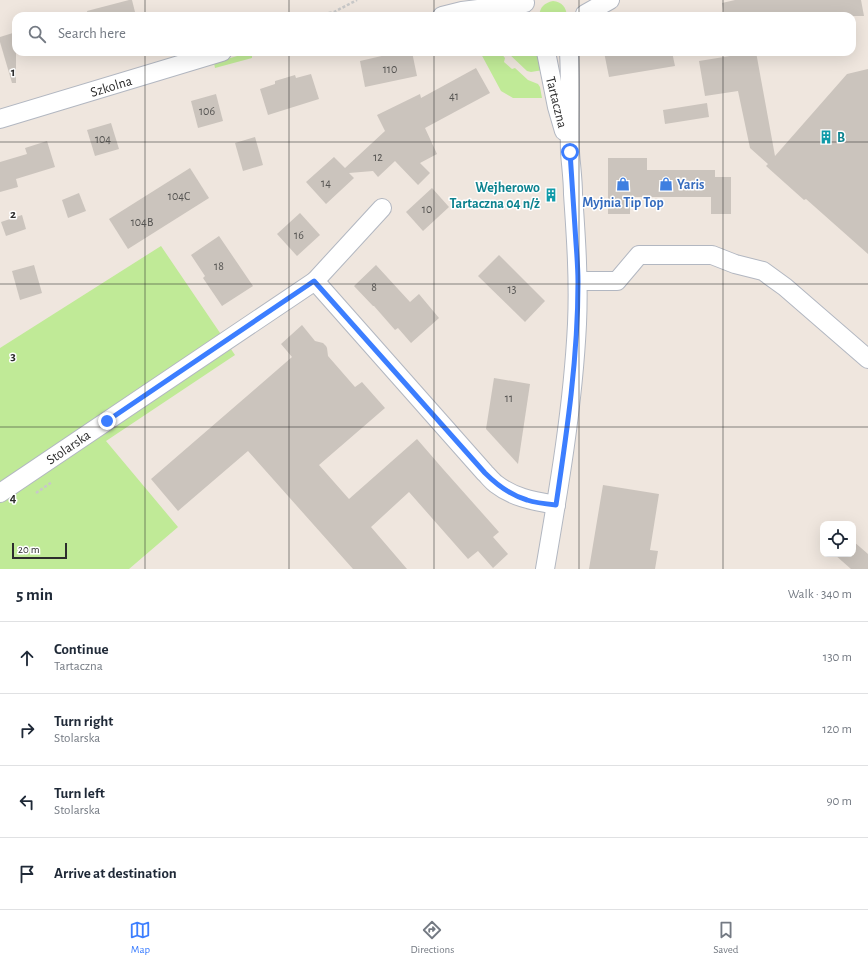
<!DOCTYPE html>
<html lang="en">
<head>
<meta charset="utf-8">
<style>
  :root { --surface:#fff; --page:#f6f6f7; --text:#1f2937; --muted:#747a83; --line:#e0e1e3; --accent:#3c7eff }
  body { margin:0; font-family:"Alegreya Sans",sans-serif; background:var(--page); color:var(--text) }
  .controls { position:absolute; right:12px; bottom:12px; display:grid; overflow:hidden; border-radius:8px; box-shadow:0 4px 16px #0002 }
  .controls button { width:36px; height:36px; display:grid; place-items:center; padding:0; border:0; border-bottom:1px solid var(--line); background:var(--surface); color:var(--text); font:20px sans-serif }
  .scale { position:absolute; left:12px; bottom:10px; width:55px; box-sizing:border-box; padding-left:4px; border:2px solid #2d2d2d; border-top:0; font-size:11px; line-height:14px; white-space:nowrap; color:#2d2d2d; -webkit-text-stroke:3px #fff; paint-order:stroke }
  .stop { position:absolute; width:12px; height:12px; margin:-9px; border:3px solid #3c7eff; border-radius:50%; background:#fff }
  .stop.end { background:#3c7eff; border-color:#fff; box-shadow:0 1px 4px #0008 }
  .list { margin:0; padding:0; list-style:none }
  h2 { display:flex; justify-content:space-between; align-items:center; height:52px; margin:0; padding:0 16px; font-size:17px }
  h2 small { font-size:13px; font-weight:400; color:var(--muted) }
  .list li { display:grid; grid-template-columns:26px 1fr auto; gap:12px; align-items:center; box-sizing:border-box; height:72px; padding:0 16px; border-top:1px solid var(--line) }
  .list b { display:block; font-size:15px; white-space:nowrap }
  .list p { margin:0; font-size:13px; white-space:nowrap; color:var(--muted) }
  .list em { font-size:13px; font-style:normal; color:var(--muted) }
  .icon { flex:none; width:22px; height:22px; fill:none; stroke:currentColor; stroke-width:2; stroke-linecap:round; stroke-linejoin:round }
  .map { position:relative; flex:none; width:868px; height:569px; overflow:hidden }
  .search { position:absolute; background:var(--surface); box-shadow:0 4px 16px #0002; left:12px; right:12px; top:12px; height:44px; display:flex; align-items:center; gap:10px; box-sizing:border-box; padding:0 14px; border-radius:12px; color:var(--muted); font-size:15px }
  .sheet { height:340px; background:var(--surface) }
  nav { display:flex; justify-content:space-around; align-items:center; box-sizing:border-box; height:56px; border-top:1px solid var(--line); background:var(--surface); font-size:11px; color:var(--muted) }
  nav a { display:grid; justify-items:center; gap:2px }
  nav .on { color:var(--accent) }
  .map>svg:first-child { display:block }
  .green { fill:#c0ea97 }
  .building { fill:#cbc4bd }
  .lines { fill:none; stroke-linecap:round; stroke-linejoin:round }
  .minor-casing { stroke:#b2b7c1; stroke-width:20 }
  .path { stroke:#c8c8c8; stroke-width:2.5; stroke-dasharray:3 2; stroke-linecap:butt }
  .minor { stroke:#fff; stroke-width:18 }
  .route { stroke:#3c7eff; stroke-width:5 }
  .grid { fill:none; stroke:#2d2d2d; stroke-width:1; stroke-opacity:0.55 }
  .labels { text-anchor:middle; stroke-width:3; stroke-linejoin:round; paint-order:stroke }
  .number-label { font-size:12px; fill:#545351 }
  .street-label { font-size:14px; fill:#2d2d2d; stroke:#fff }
  .culture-label { font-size:14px; font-weight:bold; fill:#0d838f; stroke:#fff; text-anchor:start }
  .shop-label { font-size:14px; font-weight:bold; fill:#366cbe; stroke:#fff; text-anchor:start }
  .grid-label { font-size:13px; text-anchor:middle; font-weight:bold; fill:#2d2d2d; stroke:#fff; stroke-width:3; stroke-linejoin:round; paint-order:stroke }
</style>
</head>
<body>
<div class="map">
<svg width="868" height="569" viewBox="0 0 868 569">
  <rect width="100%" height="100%" fill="#efe6de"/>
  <g class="green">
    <path d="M553 1C562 2 566 7 567 16H539C540 7 544 3 553 1Z"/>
    <polygon points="480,52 500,52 505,58 504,62 512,69 515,68 528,80 538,84 540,87 542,98 513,98 501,91"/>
    <polygon points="507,52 535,52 538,57 543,70 531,72 527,71"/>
    <polygon points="247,53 252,56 252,58 215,68 214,63"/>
    <polygon points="161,246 235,355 106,441 178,527 129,569 0,569 0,348"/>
  </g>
  <g class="building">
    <polygon points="129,0 132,0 136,16 88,16 87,11"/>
    <polygon points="735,0 861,0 864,16 724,16 722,3"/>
    <polygon points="16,32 16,83 12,83 0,42 0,37"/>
    <polygon points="399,52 412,52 417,76 365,87 360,61"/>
    <polygon points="604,52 672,52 675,66 609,77"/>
    <polygon points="730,52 756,52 775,156 847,74 868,69 868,254 806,199 804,200 766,166 768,164 750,148 738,91 705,96 699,61 730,56"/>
    <polygon points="476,68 490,93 425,128 437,154 420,163 430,173 418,185 395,161 378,177 373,171 349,173 354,178 326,204 306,182 334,157 345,168 385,131 377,115 420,94 421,98"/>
    <polygon points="311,74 319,99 268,115 260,89 275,84 275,81 295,75 296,78"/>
    <polygon points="216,94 223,121 198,128 191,101"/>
    <polygon points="707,103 709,117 665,124 663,110"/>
    <polygon points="111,123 119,149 95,156 87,130"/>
    <polygon points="255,137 263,165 243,171 235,143"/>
    <polygon points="47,141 55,167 16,179 18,187 0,192 0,162 27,154 25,148"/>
    <polygon points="608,158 647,158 647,170 715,170 715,177 731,177 731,214 711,214 711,197 630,197 630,214 608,214"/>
    <polygon points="190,168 209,198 128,249 109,219"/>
    <polygon points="432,188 449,207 423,231 406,212"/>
    <polygon points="79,193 86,211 68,218 62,200"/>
    <polygon points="300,213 320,235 297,256 277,234"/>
    <polygon points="22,215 26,229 6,236 1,222"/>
    <polygon points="219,236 253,286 222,306 203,278 205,276 191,255"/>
    <polygon points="499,255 545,301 525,322 478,276"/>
    <polygon points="34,265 42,293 20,300 12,271"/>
    <polygon points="376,265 410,302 419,294 439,318 411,343 398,328 395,330 374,306 373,306 354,286"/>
    <polygon points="302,325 315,341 323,343 326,346 327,348 328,356 355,387 362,382 385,408 319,465 349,499 417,439 443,469 499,532 493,537 508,554 493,568 478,551 468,559 409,492 371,527 407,569 353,569 248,451 178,511 151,479 292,357 281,344"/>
    <polygon points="494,378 530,384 518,464 486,429"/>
    <polygon points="603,485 659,494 650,550 658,551 655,569 589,569"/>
    <polygon points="853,541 868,554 868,569 851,569 834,554 853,554"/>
  </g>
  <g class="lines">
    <g class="minor-casing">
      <g id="minor">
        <polyline points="585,14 610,0"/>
        <polyline points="442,16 462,11 525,3"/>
        <polyline points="546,52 557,107 564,131"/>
        <polyline points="0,119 222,52"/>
        <polyline points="315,281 382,208"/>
        <polyline points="578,281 617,281 639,255 712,255 735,264 763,271 785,287 868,359"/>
        <path d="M0 493 315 281 485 473C489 477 492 481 496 484 514 498 534 501 556 505"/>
        <path d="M545 569C559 488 573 406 577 324 579 280 576 237 573 194 573 180 571 166 570 152 569 118 571 85 569 52"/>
      </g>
    </g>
    <g class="path">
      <polyline points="314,16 334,12 357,0"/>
      <polyline points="36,493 52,482"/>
    </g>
    <use href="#minor" class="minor"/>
  </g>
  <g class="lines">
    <path class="route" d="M107 421 314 281 485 473C498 486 510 495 527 500 536 503 546 504 556 505 567 431 578 357 578 282 578 269 577 256 576 243 574 212 572 182 570 152"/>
  </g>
  <path class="grid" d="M145 0V16M289 0V16M434 0V16M579 0V16M723 0V16M145 52V569M289 52V569M434 52V569M579 52V569M723 52V569M0 142H868M0 284H868M0 427H868"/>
  <defs>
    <g id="building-bare" transform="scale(1.08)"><path d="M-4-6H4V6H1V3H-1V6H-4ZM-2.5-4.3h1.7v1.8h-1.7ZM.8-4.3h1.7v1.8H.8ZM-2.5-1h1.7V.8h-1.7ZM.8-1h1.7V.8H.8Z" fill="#0f9aa8" stroke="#fff" stroke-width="2.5" paint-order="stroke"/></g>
    <g id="shop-bare" transform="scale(1.08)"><path d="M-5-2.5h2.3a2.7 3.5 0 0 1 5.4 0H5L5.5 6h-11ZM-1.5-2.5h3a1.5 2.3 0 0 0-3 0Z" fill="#3f7fe0" stroke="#fff" stroke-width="2.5" paint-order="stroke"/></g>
  </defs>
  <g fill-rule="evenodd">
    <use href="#building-bare" x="826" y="137"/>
    <use href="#shop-bare" x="623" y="184"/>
    <use href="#shop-bare" x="666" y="184"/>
    <use href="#building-bare" x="551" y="195"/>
  </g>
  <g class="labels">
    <g class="number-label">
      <text x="390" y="73">110</text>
      <text x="454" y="100">41</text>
      <text x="207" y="115">106</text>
      <text x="103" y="143">104</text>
      <text x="378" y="161">12</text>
      <text x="326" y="187">14</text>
      <text x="179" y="200">104C</text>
      <text x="427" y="213">10</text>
      <text x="142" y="226">104B</text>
      <text x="299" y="239">16</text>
      <text x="219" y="270">18</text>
      <text x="374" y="291">8</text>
      <text x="512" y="293">13</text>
      <text x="509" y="402">11</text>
    </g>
    <g class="street-label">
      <text transform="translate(111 86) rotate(-17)" y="5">Szkolna</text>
      <text transform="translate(557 102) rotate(76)" y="5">Tartaczna</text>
      <text transform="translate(68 447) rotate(-34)" y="5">Stolarska</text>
    </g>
    <g class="culture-label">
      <text x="837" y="142">B</text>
      <text x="540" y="192" text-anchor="end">Wejherowo<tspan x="540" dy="16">Tartaczna 04 n/ż</tspan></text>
    </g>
    <g class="shop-label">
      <text x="677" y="189">Yaris</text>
      <text x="623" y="207" text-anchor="middle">Myjnia Tip Top</text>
    </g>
  </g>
  <g class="grid-label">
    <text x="13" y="76">1</text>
    <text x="13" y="218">2</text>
    <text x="13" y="360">3</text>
    <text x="13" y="502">4</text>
  </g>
</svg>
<div class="controls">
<button><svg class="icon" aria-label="locate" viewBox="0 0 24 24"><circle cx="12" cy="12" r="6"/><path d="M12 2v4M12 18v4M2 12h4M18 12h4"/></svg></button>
</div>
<div class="scale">20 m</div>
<div class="stop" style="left:570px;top:152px"></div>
<div class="stop end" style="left:107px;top:421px"></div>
<div class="search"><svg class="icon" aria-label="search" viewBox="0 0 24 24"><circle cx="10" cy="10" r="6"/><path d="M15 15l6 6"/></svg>Search here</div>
</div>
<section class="sheet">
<h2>5 min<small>Walk · 340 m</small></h2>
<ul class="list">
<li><svg class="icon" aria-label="ahead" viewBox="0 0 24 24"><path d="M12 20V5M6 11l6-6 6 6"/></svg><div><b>Continue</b><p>Tartaczna</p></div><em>130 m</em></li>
<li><svg class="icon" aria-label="right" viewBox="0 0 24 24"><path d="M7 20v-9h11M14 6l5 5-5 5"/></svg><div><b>Turn right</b><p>Stolarska</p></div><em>120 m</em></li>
<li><svg class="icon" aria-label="left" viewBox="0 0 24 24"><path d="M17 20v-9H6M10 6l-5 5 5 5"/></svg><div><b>Turn left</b><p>Stolarska</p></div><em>90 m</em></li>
<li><svg class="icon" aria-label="arrive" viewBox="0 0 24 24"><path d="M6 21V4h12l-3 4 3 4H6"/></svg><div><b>Arrive at destination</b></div></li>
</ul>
</section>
<nav>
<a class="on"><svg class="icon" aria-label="map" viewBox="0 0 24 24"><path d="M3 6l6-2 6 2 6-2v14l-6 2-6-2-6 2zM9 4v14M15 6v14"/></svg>Map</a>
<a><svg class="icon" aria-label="directions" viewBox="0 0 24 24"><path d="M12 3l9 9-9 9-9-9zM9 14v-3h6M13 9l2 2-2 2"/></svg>Directions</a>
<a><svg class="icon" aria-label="saved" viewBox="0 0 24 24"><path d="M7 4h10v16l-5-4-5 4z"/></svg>Saved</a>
</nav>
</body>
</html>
